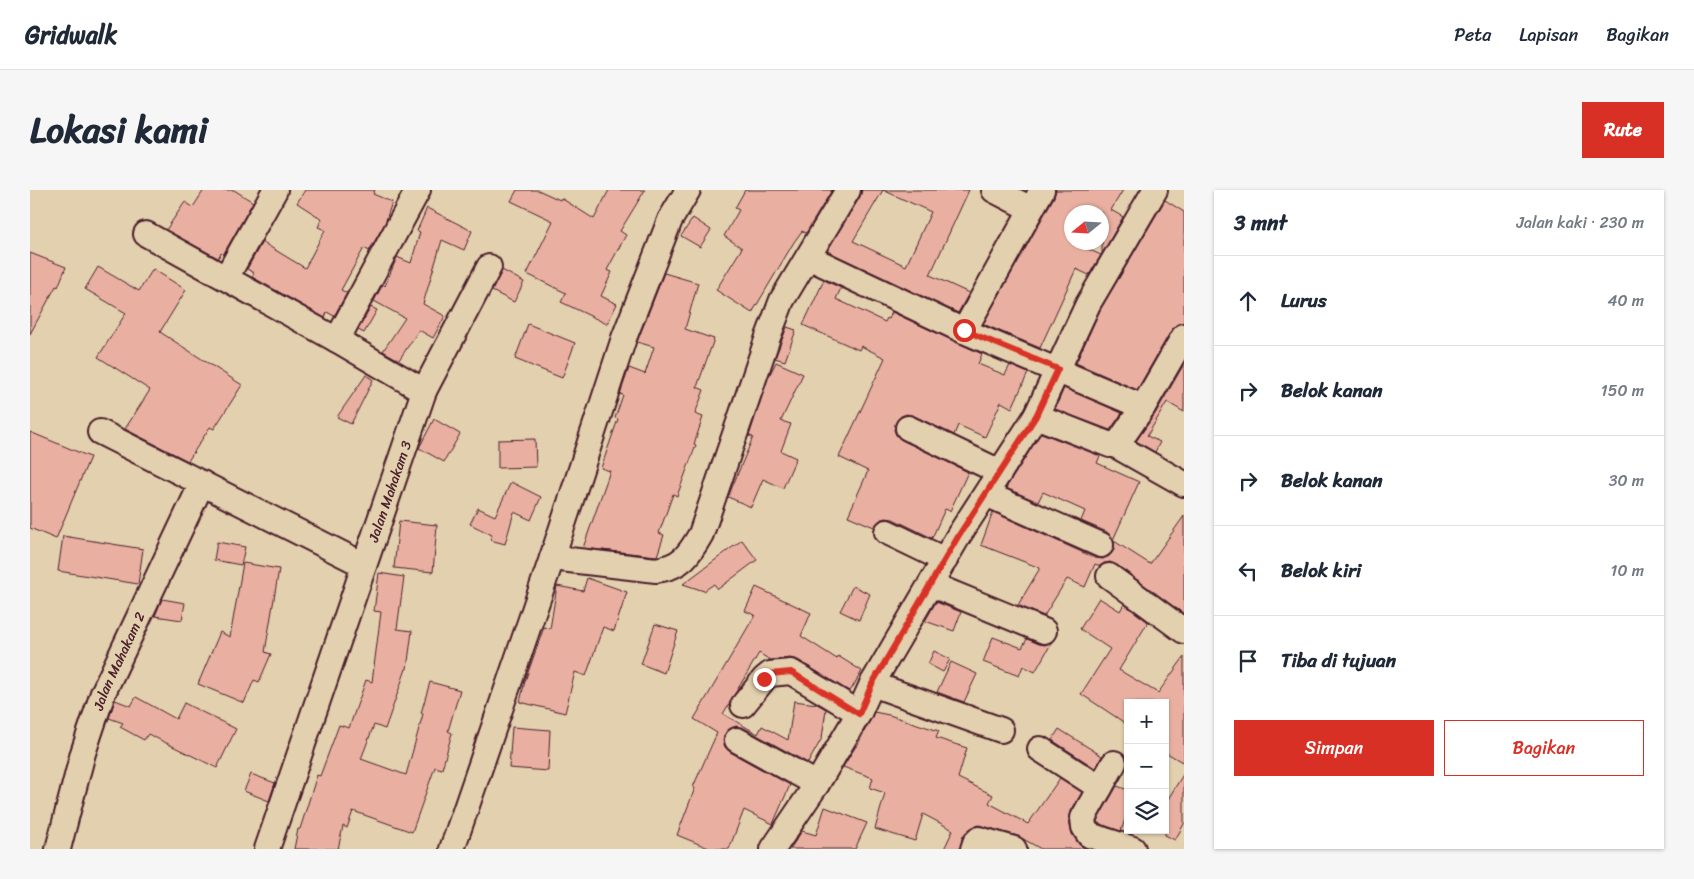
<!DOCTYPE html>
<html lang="id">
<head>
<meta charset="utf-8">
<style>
  :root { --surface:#fff; --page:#f6f6f7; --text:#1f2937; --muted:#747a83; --line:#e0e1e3; --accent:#d93025 }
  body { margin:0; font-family:Sriracha,sans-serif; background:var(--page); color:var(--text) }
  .controls { position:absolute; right:15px; bottom:15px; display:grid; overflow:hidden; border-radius:0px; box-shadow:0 1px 4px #0004 }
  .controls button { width:45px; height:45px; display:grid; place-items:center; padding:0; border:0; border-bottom:1px solid var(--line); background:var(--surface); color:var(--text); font:25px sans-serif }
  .compass { position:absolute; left:1034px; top:15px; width:45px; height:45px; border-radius:50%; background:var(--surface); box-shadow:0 1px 4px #0004; rotate:252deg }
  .stop { position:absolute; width:15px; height:15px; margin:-11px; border:4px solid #d93025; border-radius:50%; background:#fff }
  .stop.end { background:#d93025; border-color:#fff; box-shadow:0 1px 5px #0008 }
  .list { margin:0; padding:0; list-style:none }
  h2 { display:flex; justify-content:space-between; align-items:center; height:65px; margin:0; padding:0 20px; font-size:21px }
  h2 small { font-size:16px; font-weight:400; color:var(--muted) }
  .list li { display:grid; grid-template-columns:32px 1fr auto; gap:15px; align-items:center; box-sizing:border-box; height:90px; padding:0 20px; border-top:1px solid var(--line) }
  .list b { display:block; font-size:19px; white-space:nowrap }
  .list em { font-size:16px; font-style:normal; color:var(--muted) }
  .actions { display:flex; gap:10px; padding:15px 20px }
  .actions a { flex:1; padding:11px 0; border:1px solid var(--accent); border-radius:0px; text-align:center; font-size:18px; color:var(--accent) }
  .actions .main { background:var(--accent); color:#fff }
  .icon { flex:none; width:28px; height:28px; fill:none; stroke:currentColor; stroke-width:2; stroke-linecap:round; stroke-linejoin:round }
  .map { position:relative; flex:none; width:1154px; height:659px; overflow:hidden; border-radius:0px }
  header { display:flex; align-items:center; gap:30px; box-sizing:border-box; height:70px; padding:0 25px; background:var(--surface); border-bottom:1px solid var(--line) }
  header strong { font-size:24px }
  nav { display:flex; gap:28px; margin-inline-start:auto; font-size:18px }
  .intro { display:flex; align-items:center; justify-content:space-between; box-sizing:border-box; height:120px; padding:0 30px }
  h1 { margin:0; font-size:35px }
  .button { padding:12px 22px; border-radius:0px; background:var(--accent); color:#fff; font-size:18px; font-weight:700 }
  main { display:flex; gap:30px; padding:0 30px }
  aside { flex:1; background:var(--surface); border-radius:0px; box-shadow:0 1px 4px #0004 }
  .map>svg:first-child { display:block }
  .building { fill:#e9b0a2; stroke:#4a1f2b; fill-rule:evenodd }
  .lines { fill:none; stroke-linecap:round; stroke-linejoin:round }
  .minor-casing { stroke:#4a1f2b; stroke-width:28 }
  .minor { stroke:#e3d0ae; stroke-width:24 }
  .route { stroke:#d93025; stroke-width:6 }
  .labels { text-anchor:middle; stroke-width:4.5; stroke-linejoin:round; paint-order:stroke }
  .street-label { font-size:14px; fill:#4a1f2b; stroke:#e3d0ae }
</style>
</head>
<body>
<header>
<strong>Gridwalk</strong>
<nav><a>Peta</a><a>Lapisan</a><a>Bagikan</a></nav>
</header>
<div class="intro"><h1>Lokasi kami</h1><a class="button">Rute</a></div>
<main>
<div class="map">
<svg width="1154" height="659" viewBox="0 0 1154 659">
  <rect width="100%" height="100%" fill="#e3d0ae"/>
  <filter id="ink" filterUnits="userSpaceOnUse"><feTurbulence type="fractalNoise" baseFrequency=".02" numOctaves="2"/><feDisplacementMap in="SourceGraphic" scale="10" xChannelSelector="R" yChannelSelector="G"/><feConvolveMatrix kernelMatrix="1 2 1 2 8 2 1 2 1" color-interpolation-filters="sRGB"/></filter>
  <g filter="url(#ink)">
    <g class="building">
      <polygon points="174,0 204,0 223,12 193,65 191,63 188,68 136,40 155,12 163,17"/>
      <polygon points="275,0 345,0 343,4 362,12 355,33 339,61 334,58 311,100 317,103 304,126 297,122 295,128 222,87 224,83 217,79 232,52 275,78 295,40 288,37 292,29 267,13"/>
      <polygon points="487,0 508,0 530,10 531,8 564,29 579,0 615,0 590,41 596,45 577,80 582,82 571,106 587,114 577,134 531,112 536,103 497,84 523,31 481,11"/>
      <polygon points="715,0 802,0 776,43 772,41 764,52 722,123 686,100 712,58 694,46 709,20 705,18"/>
      <path d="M832 0H939L900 85 939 103 928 123 797 61 830 7ZM853 0 901 22 876 76 823 51Z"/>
      <polygon points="1026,0 1093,0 1081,20 1093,27 1072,64 1072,22 1042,22 1042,52 1071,65 1059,85 1046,79 1010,158 953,134 1024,7"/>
      <polygon points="1135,10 1154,22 1154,132 1148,134 1142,139 1107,200 1046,173 1070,120"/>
      <polygon points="397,18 442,41 434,60 412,50 393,114 415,126 403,148 389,140 369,170 353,161 375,128 344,111 353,94 355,96 367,67 381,73 390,42 387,41"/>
      <polygon points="663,28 681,40 670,57 651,46"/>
      <polygon points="0,63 36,77 28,97 26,96 0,144"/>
      <polygon points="68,77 109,101 123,79 156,100 130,142 212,195 184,239 180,237 158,271 95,239 120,200 68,167 96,123 55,99"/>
      <polygon points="472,80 494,92 484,112 462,101"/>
      <polygon points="634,83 668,93 655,139 684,149 667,197 674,200 665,224 673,227 664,254 666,255 647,306 643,304 629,343 634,345 627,366 553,358 580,281 571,278 588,229 585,228 593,205 590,204 599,178 615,184 624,157 607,152"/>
      <polygon points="794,90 811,98 806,109 855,132 857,128 859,129 862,122 952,164 948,174 975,185 980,175 998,183 982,218 971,212 955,247 928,235 924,245 884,226 877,224 871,226 866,232 864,240 866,245 872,250 938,282 920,321 915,319 902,348 863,329 856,328 850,330 844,337 818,326 838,281 809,267 855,168 831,156 829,160 773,135"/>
      <polygon points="341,117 347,120 334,143 328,140"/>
      <polygon points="498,134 545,153 532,188 485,169"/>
      <polygon points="757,137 766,140 755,171 745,168"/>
      <polygon points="746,172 773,184 751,231 761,234 751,261 766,268 753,298 733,289 721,317 698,307 723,247 719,246 738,188"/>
      <polygon points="1154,174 1154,222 1137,212 1117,246 1130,252 1125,262 1106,251 1125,224"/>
      <polygon points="336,185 343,190 321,234 307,227"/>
      <polygon points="1034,198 1092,223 1080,240 1025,219"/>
      <polygon points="404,229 430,244 414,272 389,258"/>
      <polygon points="0,242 60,267 26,349 0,338"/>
      <polygon points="1011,243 1070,266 1067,273 1109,292 1083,350 1077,342 1051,331 1055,321 1013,302 1008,312 976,298"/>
      <polygon points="505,249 506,277 468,278 468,250"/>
      <polygon points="481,292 511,307 501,330 484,322 475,354 460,350 462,345 440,334 448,318 465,326"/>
      <polygon points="963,322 1065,368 1073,369 1079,366 1084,360 1084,351 1120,374 1154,326 1154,424 1087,375 1080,372 1074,373 1070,376 1065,374 1055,397 1037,389 1014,426 988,415 1010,378 951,355"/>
      <polygon points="369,331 407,335 403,382 364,378"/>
      <polygon points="33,346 113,359 108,394 28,381"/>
      <polygon points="712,350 727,370 688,399 684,394 674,401 653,394"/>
      <polygon points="187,352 215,357 211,375 184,370"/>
      <polygon points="213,373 249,379 235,462 241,464 229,492 224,490 214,513 168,494 190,442 200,447"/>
      <polygon points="349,383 374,387 367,439 382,441 377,479 376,479 355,539 344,535 331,569 376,585 393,524 391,523 400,492 430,500 418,541 422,543 412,579 405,577 382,642 323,621 317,638 313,636 308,659 264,659 268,639 270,639 287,585 290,586 309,535 319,538 336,490 342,492 351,422 344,421"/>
      <polygon points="557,388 597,402 584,441 573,437 556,486 545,482 535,523 490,512 495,491 514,437 520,439 527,396 553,401"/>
      <polygon points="823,396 840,404 829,430 810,421"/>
      <polygon points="726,397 781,423 771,446 807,469 808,466 832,481 821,500 819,501 768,470 760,468 740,470 729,463 693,524 728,544 732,536 758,550 764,511 787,514 796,519 792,548 778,573 714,538 706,536 700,539 695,544 693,551 695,557 700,562 760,595 743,634 714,620 699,659 681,659 647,645 665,598 663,597 687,543 664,529 725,425 715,421"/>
      <polygon points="1069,408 1090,421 1094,414 1118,432 1089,480 1128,503 1154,467 1154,573 1135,562 1135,513 1098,513 1098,535 1051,504 1080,459 1050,439"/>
      <polygon points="132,409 155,413 152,430 125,426"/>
      <polygon points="906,412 931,422 924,441 895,431"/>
      <polygon points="625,434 648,441 634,483 611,474"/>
      <polygon points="963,447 992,458 997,449 1009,454 1015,455 1022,452 1005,482 993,476 989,486 953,472"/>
      <polygon points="904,461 920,469 913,482 898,474"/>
      <polygon points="921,472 947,484 934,512 907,502"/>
      <polygon points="106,507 146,529 154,513 206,539 187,578 118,544 114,550 90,537 93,533 79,528 85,510 101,516"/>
      <polygon points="844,522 859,525 909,541 906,548 937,558 928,588 963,605 959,613 998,634 1030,588 1052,602 1041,621 1039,630 1042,644 1048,653 1058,659 1011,659 988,646 949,635 940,639 935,643 932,649 930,659 914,659 923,640 893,624 885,651 845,639 855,603 840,598 843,588 813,577 826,556 827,556"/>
      <polygon points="482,537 520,540 518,581 479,578"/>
      <polygon points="1029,539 1072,566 1065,578 1022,550"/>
      <polygon points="1154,583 1154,634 1145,650 1135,645 1135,614"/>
      <polygon points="221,584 245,593 239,611 214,601"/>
      <polygon points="1087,596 1098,600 1098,621 1091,641 1068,633 1067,631"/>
      <polygon points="795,617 837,633 825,659 760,659 772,641 786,645"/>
    </g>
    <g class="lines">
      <g class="minor-casing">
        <g id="minor">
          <polyline points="964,0 1001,19"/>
          <polyline points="116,44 307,150"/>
          <polyline points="778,67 934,141 1113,217"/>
          <polyline points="196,88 245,0"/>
          <polyline points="934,141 1012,0"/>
          <polyline points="394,201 459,77"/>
          <polyline points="1006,226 1080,255 1089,252 1113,217 1154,146"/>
          <polyline points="878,238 970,282"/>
          <polyline points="70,242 334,375"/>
          <polyline points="1085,255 1154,294"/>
          <polyline points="956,304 1071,355"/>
          <polyline points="857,342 915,370"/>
          <path d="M522 368 626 380C651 377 659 365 671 344L738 147 752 110 818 0"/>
          <polyline points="1079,386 1154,441"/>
          <polyline points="902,395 1014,441"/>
          <polyline points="842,494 971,540"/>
          <polyline points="713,515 734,489 740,484 761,482 829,523"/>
          <polyline points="707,550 787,594"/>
          <polyline points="1010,559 1070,598"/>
          <polyline points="1084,573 1053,628 1054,637 1059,645 1103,659"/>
          <path id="s1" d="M28 659 53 563 73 503 172 293"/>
          <path id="s2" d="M237 659 394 201 307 150 388 0"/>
          <polyline points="422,659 522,368 594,148 640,30 658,0"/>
          <polyline points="743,659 787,594 829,523 842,494 929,345 1006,226 1058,114 1125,0"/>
          <polyline points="943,659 945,653 949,649 984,659"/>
        </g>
      </g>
      <use href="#minor" class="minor"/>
    </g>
  </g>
  <g class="lines" filter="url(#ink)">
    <polyline class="route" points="734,489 740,484 761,482 829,524 842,494 929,345 1006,226 1028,179 934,140"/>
  </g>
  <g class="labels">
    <g class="street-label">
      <text dy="5" stroke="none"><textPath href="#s2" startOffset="378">Jalan Mahakam 3</textPath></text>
      <text dy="5" stroke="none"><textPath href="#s1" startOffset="198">Jalan Mahakam 2</textPath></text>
    </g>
  </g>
</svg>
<div class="controls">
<button>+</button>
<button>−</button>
<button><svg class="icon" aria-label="layers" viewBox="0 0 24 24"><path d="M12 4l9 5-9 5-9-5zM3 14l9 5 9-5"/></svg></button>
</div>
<svg class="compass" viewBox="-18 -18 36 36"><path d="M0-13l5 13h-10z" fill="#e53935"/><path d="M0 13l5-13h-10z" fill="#747a83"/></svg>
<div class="stop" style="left:934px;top:140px"></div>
<div class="stop end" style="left:734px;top:489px"></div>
</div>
<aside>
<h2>3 mnt<small>Jalan kaki · 230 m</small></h2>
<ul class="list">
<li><svg class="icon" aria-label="ahead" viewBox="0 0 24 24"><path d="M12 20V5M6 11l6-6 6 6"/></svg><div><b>Lurus</b></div><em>40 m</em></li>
<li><svg class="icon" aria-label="right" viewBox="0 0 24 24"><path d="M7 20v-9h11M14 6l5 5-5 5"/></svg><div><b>Belok kanan</b></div><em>150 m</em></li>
<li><svg class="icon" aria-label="right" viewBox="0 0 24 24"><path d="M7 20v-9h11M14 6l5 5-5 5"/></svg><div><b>Belok kanan</b></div><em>30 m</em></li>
<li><svg class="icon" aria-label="left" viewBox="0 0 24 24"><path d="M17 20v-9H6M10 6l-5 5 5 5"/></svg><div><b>Belok kiri</b></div><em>10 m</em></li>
<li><svg class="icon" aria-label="arrive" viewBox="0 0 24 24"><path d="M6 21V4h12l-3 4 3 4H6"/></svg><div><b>Tiba di tujuan</b></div></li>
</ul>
<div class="actions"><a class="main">Simpan</a><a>Bagikan</a></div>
</aside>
</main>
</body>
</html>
